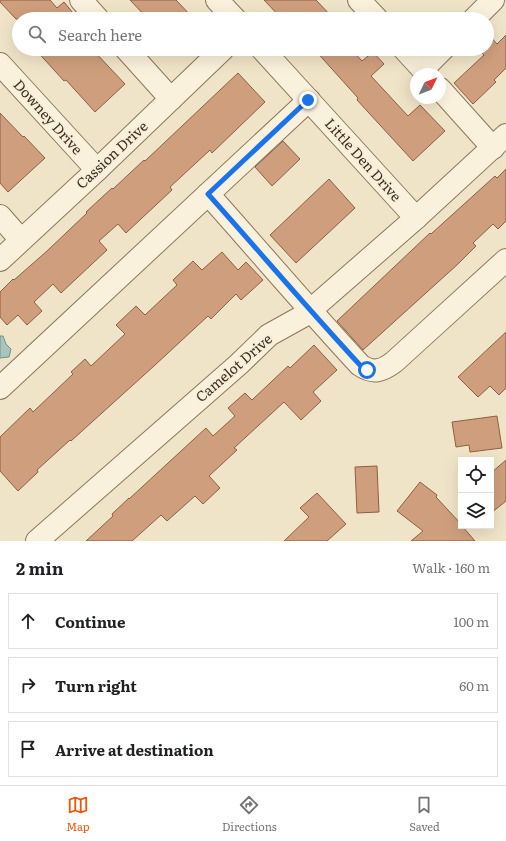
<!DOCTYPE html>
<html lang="en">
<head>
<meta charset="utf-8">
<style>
  :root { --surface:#fff; --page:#f2f2f2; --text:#202124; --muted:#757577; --line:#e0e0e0; --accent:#ea580c }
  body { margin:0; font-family:Literata,serif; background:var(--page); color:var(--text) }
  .controls { position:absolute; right:12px; bottom:12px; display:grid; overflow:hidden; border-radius:0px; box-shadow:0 4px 16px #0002 }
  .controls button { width:36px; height:36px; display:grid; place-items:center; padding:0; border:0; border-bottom:1px solid var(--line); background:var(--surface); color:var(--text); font:20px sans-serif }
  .compass { position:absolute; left:410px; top:68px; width:36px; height:36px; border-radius:50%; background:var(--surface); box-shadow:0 4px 16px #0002; rotate:47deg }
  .stop { position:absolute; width:12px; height:12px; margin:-9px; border:3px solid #1a73e8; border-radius:50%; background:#fff }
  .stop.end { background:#1a73e8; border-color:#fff; box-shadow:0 1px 4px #0008 }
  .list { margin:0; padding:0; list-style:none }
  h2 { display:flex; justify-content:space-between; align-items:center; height:52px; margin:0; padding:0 16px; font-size:17px }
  h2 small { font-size:13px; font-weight:400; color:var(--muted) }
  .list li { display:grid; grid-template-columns:26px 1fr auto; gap:12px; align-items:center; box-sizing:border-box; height:56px; margin:0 8px 8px; padding:0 8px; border:1px solid var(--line); border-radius:0px }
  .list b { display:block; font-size:15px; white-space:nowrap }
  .list em { font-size:13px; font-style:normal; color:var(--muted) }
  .icon { flex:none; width:22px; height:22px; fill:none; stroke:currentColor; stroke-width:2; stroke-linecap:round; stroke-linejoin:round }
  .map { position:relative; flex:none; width:506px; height:541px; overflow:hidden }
  .search { position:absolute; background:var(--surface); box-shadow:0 4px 16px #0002; left:12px; right:12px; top:12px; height:44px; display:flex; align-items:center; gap:10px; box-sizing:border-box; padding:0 14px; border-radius:22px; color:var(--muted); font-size:15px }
  .sheet { height:244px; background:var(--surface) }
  nav { display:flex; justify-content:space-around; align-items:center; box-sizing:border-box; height:56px; border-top:1px solid var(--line); background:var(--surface); font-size:11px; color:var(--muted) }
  nav a { display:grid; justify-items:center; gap:2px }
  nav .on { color:var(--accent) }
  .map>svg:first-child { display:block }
  .water { fill:#a9c4bc; stroke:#6f938a }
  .building { fill:#cf9f7d; stroke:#8d5f41 }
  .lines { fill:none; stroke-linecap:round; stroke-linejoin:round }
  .minor-casing { stroke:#8d765c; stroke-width:24 }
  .minor { stroke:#faf1dc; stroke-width:22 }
  .route { stroke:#1a73e8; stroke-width:5 }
  .labels { text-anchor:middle; stroke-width:4; stroke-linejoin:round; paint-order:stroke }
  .street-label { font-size:14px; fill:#3d2e20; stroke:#f7eed8 }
</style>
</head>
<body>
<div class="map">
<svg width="506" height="541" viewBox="0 0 506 541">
  <rect width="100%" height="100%" fill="#f0e4c8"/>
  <polygon class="water" points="0,336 3,336 6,344 11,349 9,357 0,358"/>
  <g class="building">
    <polygon points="0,0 50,0 57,8 64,2 73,13 67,18 68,19 16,19 0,2"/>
    <polygon points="130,0 176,0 194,19 148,19"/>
    <polygon points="264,0 316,0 334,19 282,19"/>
    <polygon points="487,33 497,44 506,35 506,68 494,80 496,82 473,104 454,83 484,55 478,49 487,49"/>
    <polygon points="35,49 92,49 125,84 95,112 66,80 64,81"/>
    <polygon points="314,49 351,49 362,61 373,52 384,64 371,76 408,116 420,105 445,131 413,161 357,100 358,98"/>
    <polygon points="238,73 265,102 212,153 210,150 170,187 172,190 126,233 118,224 99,241 107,250 61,293 53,284 34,302 42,311 27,325 18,315 7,325 0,317 0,292 13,279 14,280 47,251 87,213 86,212 112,188 113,189 144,160 145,161"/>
    <polygon points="0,113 23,137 24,136 45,158 8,192 0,183"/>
    <polygon points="283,141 300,159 272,186 255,167"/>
    <polygon points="506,169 506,221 498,229 493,224 473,243 476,246 458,264 363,350 337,321 430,233 431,234 495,176 497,178"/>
    <polygon points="329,179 355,208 296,263 270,235"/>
    <polygon points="222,252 238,270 246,262 263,280 241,300 236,294 211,319 208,316 154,366 71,441 70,440 37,470 38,472 18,491 0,471 0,437 30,408 33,412 73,374 71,372 85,359 91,366 125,334 116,325 136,306 145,315 177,285 173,280 193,261 202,270"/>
    <polygon points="506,332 506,388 499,395 490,386 478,397 458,377"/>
    <polygon points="314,345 337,370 313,392 321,401 301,420 284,402 234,448 237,450 209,476 220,488 203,504 195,496 167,521 161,515 132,541 86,541 113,516 112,514 129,498 129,499 206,428 213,436 235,416 228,408 245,393 252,400 288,366 290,368"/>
    <polygon points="497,416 502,448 470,452 469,445 456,447 452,422"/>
    <polygon points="506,460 506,501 491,513 491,473"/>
    <polygon points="377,466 379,512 357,513 355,467"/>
    <polygon points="420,482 437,495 436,497 461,524 461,526 462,526 475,541 411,541 423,531 397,511"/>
    <polygon points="317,493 346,524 327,541 284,541 309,517 300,508"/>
  </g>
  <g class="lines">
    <g class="minor-casing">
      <g id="minor">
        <polyline points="81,0 98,19"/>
        <polyline points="217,0 235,19"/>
        <polyline points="359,0 377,19"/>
        <polyline points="474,19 493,0"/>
        <polyline points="126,49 171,99"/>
        <polyline points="262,49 416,218"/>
        <polyline points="404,49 427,74"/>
        <polyline points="0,64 97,170"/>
        <polyline points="423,69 443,49"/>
        <polyline points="440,89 493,148"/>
        <path d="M208 194C259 251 308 309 360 365 373 374 382 371 394 362L506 260"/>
        <polyline points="0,216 21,240"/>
        <polyline points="0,260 97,170 223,49"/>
        <polyline points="0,388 309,100"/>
        <polyline points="37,541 239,364 269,335 305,315 416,218 506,135"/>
      </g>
    </g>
    <use href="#minor" class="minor"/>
  </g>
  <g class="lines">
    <path class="route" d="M308 100 208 194C259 251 308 309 360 365L367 370"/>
  </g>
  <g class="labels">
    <g class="street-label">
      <text transform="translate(48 117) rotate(48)" y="5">Downey Drive</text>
      <text transform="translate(112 155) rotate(-43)" y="5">Cassion Drive</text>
      <text transform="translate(363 160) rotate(48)" y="5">Little Den Drive</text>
      <text transform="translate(234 368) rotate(-41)" y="5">Camelot Drive</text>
    </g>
  </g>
</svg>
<div class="controls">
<button><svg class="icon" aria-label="locate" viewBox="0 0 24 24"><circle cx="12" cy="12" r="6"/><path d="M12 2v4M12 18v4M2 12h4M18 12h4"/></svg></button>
<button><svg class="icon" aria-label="layers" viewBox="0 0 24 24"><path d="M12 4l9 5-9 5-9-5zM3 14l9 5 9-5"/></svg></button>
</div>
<svg class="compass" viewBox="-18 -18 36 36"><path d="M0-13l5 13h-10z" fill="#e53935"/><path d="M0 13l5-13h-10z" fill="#757577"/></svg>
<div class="stop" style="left:367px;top:370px"></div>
<div class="stop end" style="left:308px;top:100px"></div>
<div class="search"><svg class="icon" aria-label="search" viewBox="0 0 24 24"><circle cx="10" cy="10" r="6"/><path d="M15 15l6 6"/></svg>Search here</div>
</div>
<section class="sheet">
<h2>2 min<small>Walk · 160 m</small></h2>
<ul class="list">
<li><svg class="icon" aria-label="ahead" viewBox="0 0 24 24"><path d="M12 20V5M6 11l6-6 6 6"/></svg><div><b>Continue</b></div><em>100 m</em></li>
<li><svg class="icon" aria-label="right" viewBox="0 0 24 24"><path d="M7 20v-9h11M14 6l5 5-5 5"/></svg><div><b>Turn right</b></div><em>60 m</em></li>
<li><svg class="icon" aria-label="arrive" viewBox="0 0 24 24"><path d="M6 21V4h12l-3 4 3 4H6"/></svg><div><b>Arrive at destination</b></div></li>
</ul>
</section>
<nav>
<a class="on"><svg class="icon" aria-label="map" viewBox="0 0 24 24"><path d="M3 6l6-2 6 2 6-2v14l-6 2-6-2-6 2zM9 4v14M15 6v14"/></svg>Map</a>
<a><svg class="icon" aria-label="directions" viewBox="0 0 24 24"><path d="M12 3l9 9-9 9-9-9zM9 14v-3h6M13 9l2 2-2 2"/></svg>Directions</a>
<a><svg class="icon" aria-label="saved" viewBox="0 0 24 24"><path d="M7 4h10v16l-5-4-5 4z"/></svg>Saved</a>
</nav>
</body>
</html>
